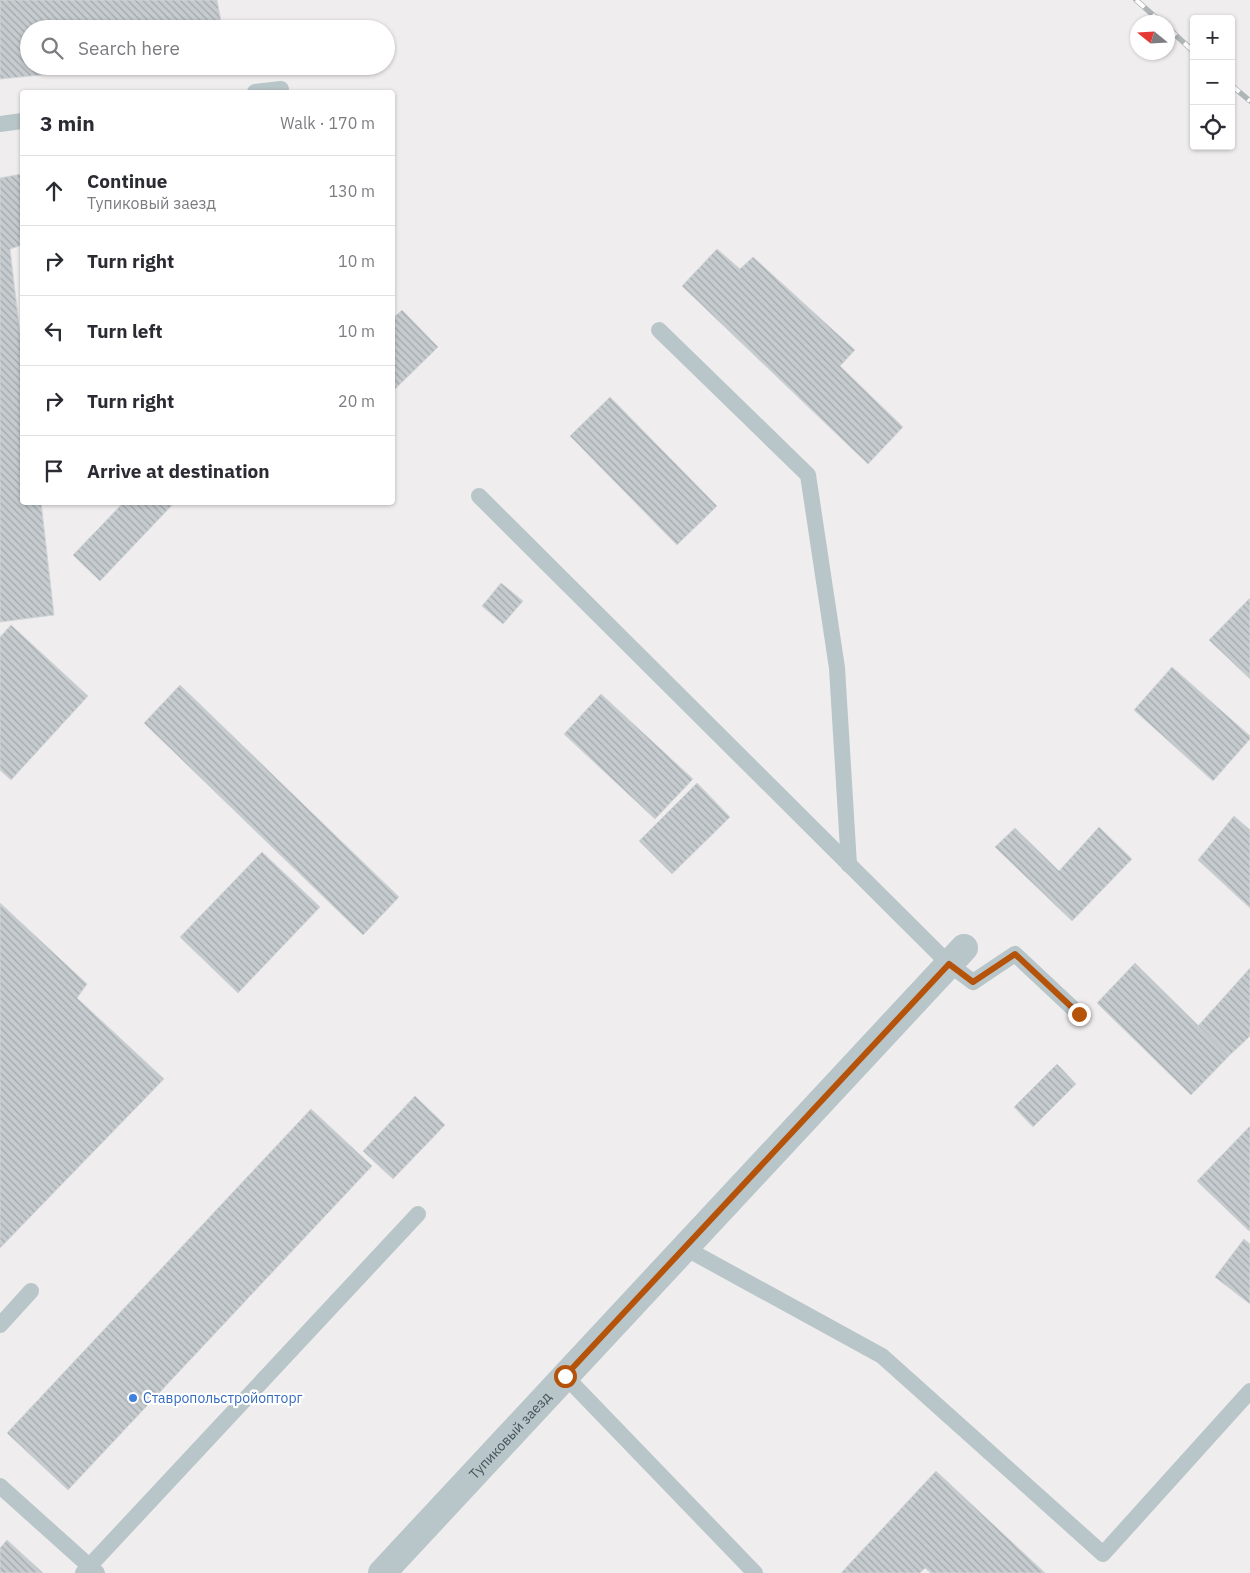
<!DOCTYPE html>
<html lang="en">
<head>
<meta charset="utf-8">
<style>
  :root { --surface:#fff; --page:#f2f2f3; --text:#2b2b33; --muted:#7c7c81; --line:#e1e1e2 }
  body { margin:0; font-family:"IBM Plex Sans",sans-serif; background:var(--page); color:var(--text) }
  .controls { position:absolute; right:15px; top:15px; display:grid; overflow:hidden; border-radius:5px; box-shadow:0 1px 4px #0004 }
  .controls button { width:45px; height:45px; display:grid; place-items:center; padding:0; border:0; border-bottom:1px solid var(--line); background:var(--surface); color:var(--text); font:25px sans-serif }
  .compass { position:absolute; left:1130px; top:15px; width:45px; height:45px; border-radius:50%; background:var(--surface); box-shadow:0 1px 4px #0004; rotate:288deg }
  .stop { position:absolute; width:15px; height:15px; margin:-11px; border:4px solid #b45309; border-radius:50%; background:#fff }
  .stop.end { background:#b45309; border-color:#fff; box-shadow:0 1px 5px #0008 }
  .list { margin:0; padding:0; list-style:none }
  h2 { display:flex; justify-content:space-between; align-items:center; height:65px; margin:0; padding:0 20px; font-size:21px }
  h2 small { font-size:16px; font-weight:400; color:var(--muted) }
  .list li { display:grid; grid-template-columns:32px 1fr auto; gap:15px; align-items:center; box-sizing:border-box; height:70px; padding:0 20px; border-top:1px solid var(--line) }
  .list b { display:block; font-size:19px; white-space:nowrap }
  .list p { margin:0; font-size:16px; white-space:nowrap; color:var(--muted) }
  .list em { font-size:16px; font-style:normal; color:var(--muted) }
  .icon { flex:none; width:28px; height:28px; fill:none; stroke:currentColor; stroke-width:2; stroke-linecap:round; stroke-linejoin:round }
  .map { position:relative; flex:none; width:1250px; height:1573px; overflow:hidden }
  .search { position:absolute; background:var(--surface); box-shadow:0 1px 4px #0004; left:20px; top:20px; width:375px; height:55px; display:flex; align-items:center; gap:12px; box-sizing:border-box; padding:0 18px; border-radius:28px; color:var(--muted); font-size:19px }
  .panel { position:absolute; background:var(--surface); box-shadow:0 1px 4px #0004; left:20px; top:90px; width:375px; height:415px; border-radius:5px }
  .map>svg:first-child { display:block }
  .building { fill:url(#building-back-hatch); stroke:#d1d5d8 }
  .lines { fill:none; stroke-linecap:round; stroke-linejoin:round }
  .lane { stroke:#b8c5c9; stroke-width:16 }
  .street { stroke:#b8c5c9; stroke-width:28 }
  .rail-casing { stroke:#afb4b7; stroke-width:5.5 }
  .rail { stroke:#fff; stroke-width:4; stroke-dasharray:11; stroke-linecap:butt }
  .route { stroke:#b45309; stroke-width:6 }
  .shop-dot { fill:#3f7fe0; stroke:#fff; stroke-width:2 }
  .labels { text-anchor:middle; stroke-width:4.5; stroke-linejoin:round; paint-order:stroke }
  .shop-label { font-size:14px; fill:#366cbe; stroke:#fff; text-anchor:start }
  .street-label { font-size:14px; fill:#465559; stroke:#fff }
</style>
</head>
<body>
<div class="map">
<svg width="1250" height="1573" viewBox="0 0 1250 1573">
  <defs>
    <pattern id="building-back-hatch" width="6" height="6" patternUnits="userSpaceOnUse" patternTransform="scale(1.25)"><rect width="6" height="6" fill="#c6cbcf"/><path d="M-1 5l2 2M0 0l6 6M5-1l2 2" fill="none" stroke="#a3a8ab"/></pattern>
  </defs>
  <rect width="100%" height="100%" fill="#efeded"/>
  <g class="building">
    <polygon points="0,0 217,0 222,27 206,29 29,29 29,66 133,66 0,79"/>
    <polygon points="22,174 22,245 10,249 22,351 22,502 41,502 54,615 0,622 0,178"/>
    <polygon points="717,249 740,269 753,257 855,350 840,366 903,427 868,464 682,286"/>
    <polygon points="402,310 438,347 392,392 392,319"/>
    <polygon points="610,397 717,506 677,545 570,436"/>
    <polygon points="124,502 175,502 100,581 73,555"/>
    <polygon points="501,583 523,601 503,624 482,606"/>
    <polygon points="1250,598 1250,679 1209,640"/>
    <polygon points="11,625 88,696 11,780 0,770 0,637"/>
    <polygon points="1172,667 1250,736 1250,739 1213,781 1134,710"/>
    <polygon points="180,685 399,897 363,935 144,723"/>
    <polygon points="601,694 693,779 655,819 564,734"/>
    <polygon points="697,783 730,817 672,874 639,841"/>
    <polygon points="1234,816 1250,830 1250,908 1198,860"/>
    <polygon points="1099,827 1132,859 1072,921 995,847 1015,828 1059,871"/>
    <polygon points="262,852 320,907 238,993 180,937"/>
    <polygon points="0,903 87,984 77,998 164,1079 0,1248"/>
    <polygon points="1135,963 1229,1056 1191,1095 1097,1003"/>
    <polygon points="1250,968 1250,1036 1229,1056 1198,1026"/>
    <polygon points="1057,1064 1076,1084 1033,1127 1014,1107"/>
    <polygon points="415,1096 445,1125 393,1179 363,1151"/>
    <polygon points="311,1109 372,1166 68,1490 7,1433"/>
    <polygon points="1250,1126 1250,1229 1249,1231 1197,1181"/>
    <polygon points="1244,1239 1250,1244 1250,1304 1215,1277"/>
    <polygon points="936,1471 1045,1573 931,1573 925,1568 920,1573 841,1573"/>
    <polygon points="7,1540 43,1573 0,1573 0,1548"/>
  </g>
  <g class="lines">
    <g class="lane">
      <polyline points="255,92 281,89"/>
      <polyline points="0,124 22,121"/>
      <polyline points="659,330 808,475 837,668 849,865"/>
      <polyline points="479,496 949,964 973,982 1015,954 1079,1014"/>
      <polyline points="685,1248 882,1356 1103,1554 1250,1391"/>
      <polyline points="0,1325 31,1291"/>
      <polyline points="565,1376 755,1573"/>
      <polyline points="0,1486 97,1573"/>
      <polyline points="83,1573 418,1214"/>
    </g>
    <path class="street" id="s1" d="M382 1573 964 948"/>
    <g class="rail-casing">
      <g id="rail">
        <polyline points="1136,0 1161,22"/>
        <polyline points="1168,28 1194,52"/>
        <polyline points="1231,85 1250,101"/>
      </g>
    </g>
    <use href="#rail" class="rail"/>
  </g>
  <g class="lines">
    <polyline class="route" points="565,1376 949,964 973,982 1015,954 1079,1014"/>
  </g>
  <circle class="shop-dot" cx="133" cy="1398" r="5"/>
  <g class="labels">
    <g class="shop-label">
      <text x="143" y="1403">Ставропольстройопторг</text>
    </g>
    <g class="street-label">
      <text dy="5" stroke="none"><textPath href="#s1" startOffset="188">Тупиковый заезд</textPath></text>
    </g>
  </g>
</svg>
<div class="controls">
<button>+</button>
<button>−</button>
<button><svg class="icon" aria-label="locate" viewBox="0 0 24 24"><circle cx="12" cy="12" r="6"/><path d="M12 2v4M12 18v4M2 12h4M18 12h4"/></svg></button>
</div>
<svg class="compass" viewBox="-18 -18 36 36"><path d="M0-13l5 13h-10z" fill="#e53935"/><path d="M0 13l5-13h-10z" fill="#7c7c81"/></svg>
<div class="stop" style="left:565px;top:1376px"></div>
<div class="stop end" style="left:1079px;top:1014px"></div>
<div class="search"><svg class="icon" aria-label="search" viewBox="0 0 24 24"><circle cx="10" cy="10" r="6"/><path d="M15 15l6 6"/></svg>Search here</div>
<section class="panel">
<h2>3 min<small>Walk · 170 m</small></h2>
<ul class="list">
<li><svg class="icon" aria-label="ahead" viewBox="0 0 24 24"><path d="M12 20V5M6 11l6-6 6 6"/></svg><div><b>Continue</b><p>Тупиковый заезд</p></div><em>130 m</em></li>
<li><svg class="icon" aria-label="right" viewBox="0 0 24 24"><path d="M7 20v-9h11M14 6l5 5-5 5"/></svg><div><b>Turn right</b></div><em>10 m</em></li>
<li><svg class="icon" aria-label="left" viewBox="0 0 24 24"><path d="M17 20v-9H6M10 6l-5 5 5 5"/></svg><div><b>Turn left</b></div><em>10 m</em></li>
<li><svg class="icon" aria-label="right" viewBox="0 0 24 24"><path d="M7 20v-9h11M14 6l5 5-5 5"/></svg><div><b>Turn right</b></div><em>20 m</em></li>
<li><svg class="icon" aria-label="arrive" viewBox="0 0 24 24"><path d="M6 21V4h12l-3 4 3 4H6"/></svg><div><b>Arrive at destination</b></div></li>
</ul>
</section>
</div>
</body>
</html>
